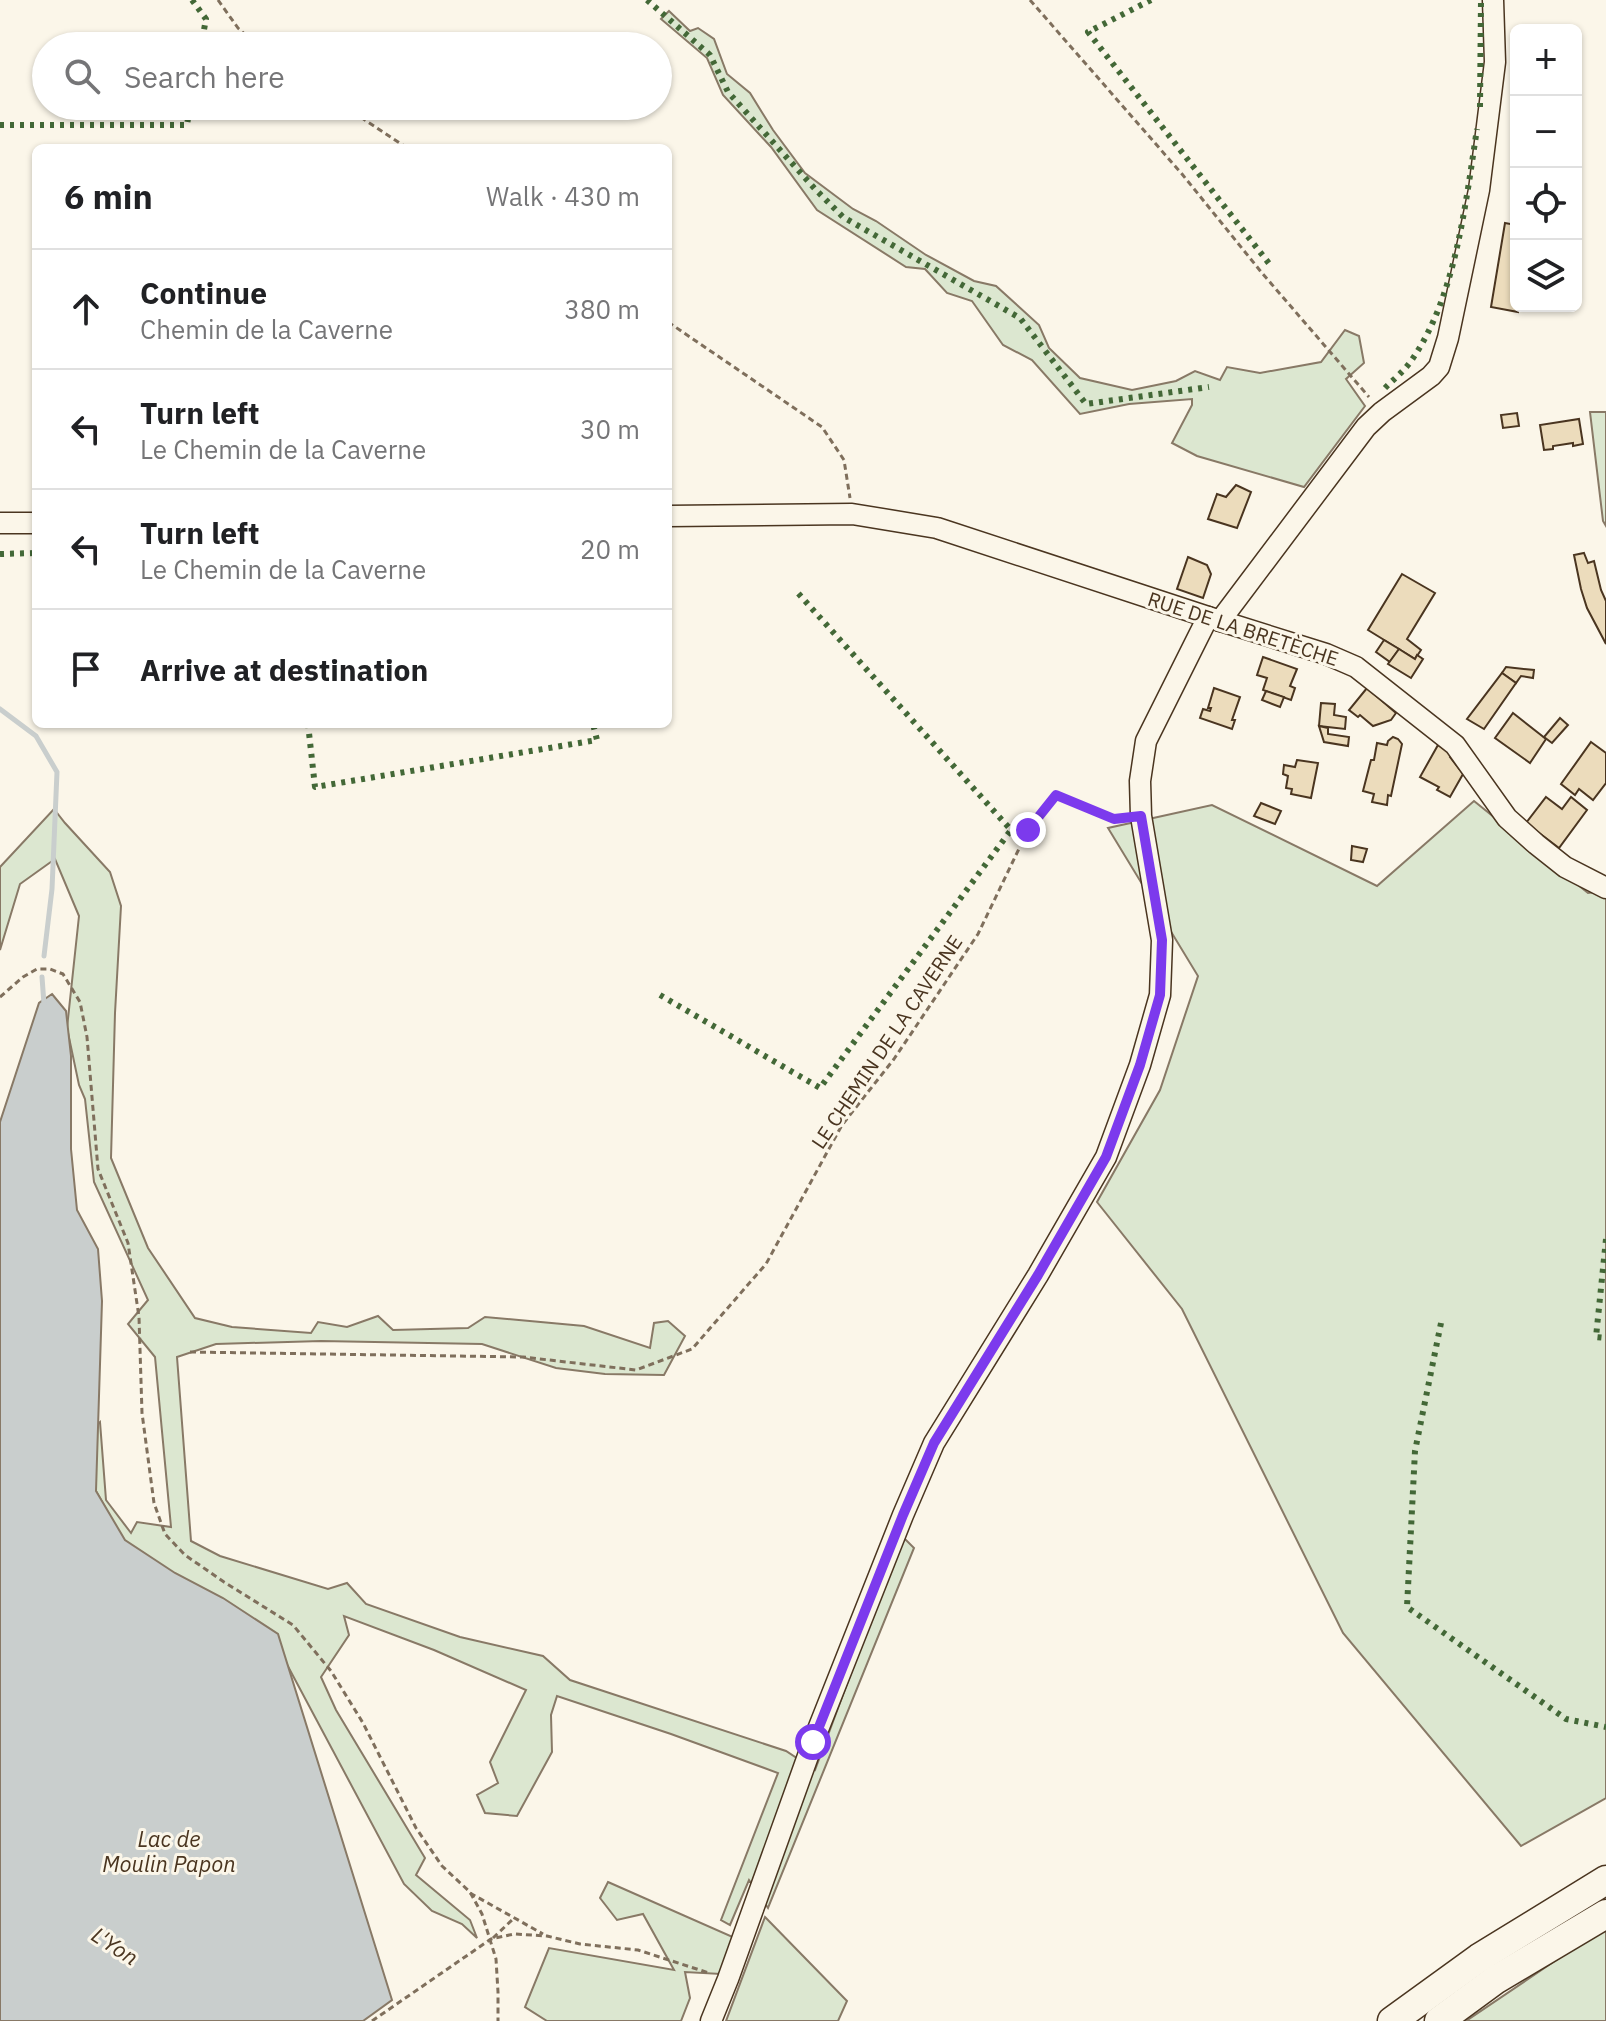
<!DOCTYPE html>
<html lang="en">
<head>
<meta charset="utf-8">
<style>
  :root { --surface:#fff; --page:#f2f2f2; --text:#202124; --muted:#757577; --line:#e0e0e0 }
  body { margin:0; font-family:"IBM Plex Sans",sans-serif; background:var(--page); color:var(--text) }
  .controls { position:absolute; right:24px; top:24px; display:grid; overflow:hidden; border-radius:12px; box-shadow:0 2px 6px #0004 }
  .controls button { width:72px; height:72px; display:grid; place-items:center; padding:0; border:0; border-bottom:2px solid var(--line); background:var(--surface); color:var(--text); font:40px sans-serif }
  .stop { position:absolute; width:24px; height:24px; margin:-18px; border:6px solid #7c3aed; border-radius:50%; background:#fff }
  .stop.end { background:#7c3aed; border-color:#fff; box-shadow:0 2px 8px #0008 }
  .list { margin:0; padding:0; list-style:none }
  h2 { display:flex; justify-content:space-between; align-items:center; height:104px; margin:0; padding:0 32px; font-size:34px }
  h2 small { font-size:26px; font-weight:400; color:var(--muted) }
  .list li { display:grid; grid-template-columns:52px 1fr auto; gap:24px; align-items:center; box-sizing:border-box; height:120px; padding:0 32px; border-top:2px solid var(--line) }
  .list b { display:block; font-size:30px; white-space:nowrap }
  .list p { margin:0; font-size:26px; white-space:nowrap; color:var(--muted) }
  .list em { font-size:26px; font-style:normal; color:var(--muted) }
  .icon { flex:none; width:44px; height:44px; fill:none; stroke:currentColor; stroke-width:2; stroke-linecap:round; stroke-linejoin:round }
  .map { position:relative; flex:none; width:1606px; height:2021px; overflow:hidden }
  .search { position:absolute; background:var(--surface); box-shadow:0 2px 6px #0004; left:32px; top:32px; width:640px; height:88px; display:flex; align-items:center; gap:20px; box-sizing:border-box; padding:0 28px; border-radius:44px; color:var(--muted); font-size:30px }
  .panel { position:absolute; background:var(--surface); box-shadow:0 2px 6px #0004; left:32px; top:144px; width:640px; height:584px; border-radius:12px }
  .map>svg:first-child { display:block }
  .green { fill:#dce7d0; stroke:#887966; stroke-width:2 }
  .water { fill:#c9cecd; stroke:#887966; stroke-width:2 }
  .lines { fill:none; stroke-linecap:round; stroke-linejoin:round }
  .stream { stroke:#c9cecd; stroke-width:5 }
  .building { fill:#ecdcbc; stroke:#4a3520; stroke-width:2 }
  .minor-casing { stroke:#4a3520; stroke-width:23 }
  .highway-casing { stroke:#4a3520; stroke-width:31 }
  .path { stroke:#7f6f5c; stroke-width:3; stroke-dasharray:6 4; stroke-linecap:butt }
  .minor { stroke:#fbf6e9; stroke-width:20 }
  .highway { stroke:#fbf6e9; stroke-width:28 }
  .hedge { stroke:#436837; stroke-width:6; stroke-dasharray:4 6; stroke-linecap:butt }
  .route { stroke:#7c3aed; stroke-width:10 }
  .labels { text-anchor:middle; stroke-width:6; stroke-linejoin:round; paint-order:stroke }
  .street-label { font-size:20px; fill:#4a3520; stroke:#fbf6e9 }
  .water-label { font-size:22px; font-style:italic; fill:#4a3520; stroke:#fbf6e9 }
</style>
</head>
<body>
<div class="map">
<svg width="1606" height="2021" viewBox="0 0 1606 2021">
  <rect width="100%" height="100%" fill="#fbf6e9"/>
  <g class="green">
    <polygon points="669,11 690,31 698,28 714,39 727,74 750,93 773,130 805,173 853,209 876,221 926,255 974,281 996,286 1039,325 1049,348 1080,378 1132,390 1176,381 1195,371 1220,380 1227,367 1260,373 1321,362 1345,330 1359,336 1364,363 1346,379 1365,406 1304,487 1197,456 1172,443 1192,405 1192,399 1129,404 1080,414 1032,360 1003,345 972,301 947,293 925,269 906,267 817,210 771,147 723,95 707,58 661,19"/>
    <polygon points="1590,412 1606,412 1606,526 1603,521"/>
    <polygon points="1474,801 1588,893 1606,891 1606,1798 1521,1846 1343,1633 1182,1309 1097,1202 1160,1090 1198,976 1108,828 1212,805 1377,886"/>
    <polygon points="54,809 65,823 110,872 121,906 115,1013 111,1158 148,1248 195,1318 232,1327 311,1333 318,1322 347,1327 378,1316 393,1330 468,1328 485,1317 584,1326 650,1348 654,1323 668,1321 685,1336 664,1375 605,1374 556,1368 482,1344 321,1341 216,1344 177,1357 191,1541 220,1556 328,1589 347,1583 366,1604 460,1637 543,1656 570,1680 786,1751 815,1770 902,1536 914,1548 768,1908 749,1880 730,1925 721,1920 778,1773 671,1734 557,1696 551,1715 552,1752 517,1816 485,1813 477,1795 498,1783 490,1762 526,1690 434,1650 344,1616 349,1635 321,1677 336,1710 425,1858 416,1875 470,1920 477,1938 462,1924 432,1911 404,1884 283,1657 143,1575 96,1491 91,1430 100,1422 106,1500 131,1533 137,1522 171,1527 155,1357 128,1324 148,1300 94,1182 85,1099 79,1085 67,1028 79,916 55,859 20,884 0,950 0,867"/>
    <polygon points="608,1882 735,1938 721,1974 685,1972 690,1998 681,2021 547,2021 525,2007 549,1948 674,1970 643,1914 617,1920 600,1898"/>
    <polygon points="765,1917 847,2001 838,2021 726,2021"/>
    <polygon points="1606,1930 1606,2021 1466,2021 1571,1950"/>
  </g>
  <polygon class="water" points="52,994 66,1011 71,1056 71,1149 77,1210 98,1249 102,1301 96,1491 125,1540 175,1573 223,1598 278,1634 392,2000 363,2021 0,2021 0,1122 39,1003"/>
  <g class="lines">
    <g class="stream">
      <polyline points="0,709 36,736 57,772 52,889 44,956"/>
      <polyline points="42,977 44,1004"/>
    </g>
  </g>
  <g class="building">
    <polygon points="1505,223 1516,225 1516,306 1519,306 1518,312 1491,307"/>
    <polygon points="1517,413 1519,426 1503,428 1501,415"/>
    <polygon points="1579,419 1583,444 1573,446 1573,443 1553,446 1553,449 1544,450 1540,425"/>
    <polygon points="1236,485 1251,492 1237,528 1208,519 1217,494 1226,497"/>
    <polygon points="1584,553 1588,563 1594,561 1601,590 1606,601 1606,644 1587,608 1581,589 1574,555"/>
    <polygon points="1188,557 1207,565 1211,574 1203,598 1177,589"/>
    <polygon points="1402,574 1435,593 1407,639 1421,650 1415,659 1368,630"/>
    <polygon points="1384,640 1399,649 1390,662 1376,652"/>
    <polygon points="1399,649 1415,659 1417,655 1423,659 1411,678 1388,664"/>
    <polygon points="1263,657 1297,669 1290,686 1295,688 1291,700 1263,690 1267,678 1257,675"/>
    <polygon points="1506,667 1534,670 1533,678 1521,676 1516,683 1502,673"/>
    <polygon points="1502,673 1516,683 1484,729 1467,719"/>
    <polygon points="1214,688 1240,697 1232,720 1235,720 1232,729 1200,718 1203,709 1210,711 1211,708 1208,708"/>
    <polygon points="1367,688 1396,713 1391,720 1373,726 1360,715 1358,717 1349,710"/>
    <polygon points="1266,691 1284,697 1280,707 1262,700"/>
    <polygon points="1321,703 1335,704 1334,715 1346,717 1345,729 1319,726"/>
    <polygon points="1513,713 1546,739 1530,763 1495,738"/>
    <polygon points="1560,718 1568,725 1552,743 1544,737"/>
    <polygon points="1319,726 1328,728 1328,734 1349,737 1348,746 1324,742"/>
    <polygon points="1393,737 1398,739 1402,744 1391,796 1388,795 1387,805 1372,802 1374,794 1363,791 1371,760 1374,760 1377,743 1387,745 1388,741"/>
    <polygon points="1591,742 1606,753 1606,783 1593,800 1579,789 1575,795 1561,784"/>
    <polygon points="1438,745 1452,754 1450,757 1463,774 1450,797 1437,790 1439,787 1420,777"/>
    <polygon points="1297,760 1318,763 1311,798 1291,794 1292,789 1286,788 1288,776 1283,774 1284,765 1295,767"/>
    <polygon points="1546,797 1562,809 1571,797 1587,810 1559,848 1526,823"/>
    <polygon points="1261,803 1281,811 1275,824 1254,816"/>
    <polygon points="1352,846 1367,849 1363,862 1351,860"/>
  </g>
  <g class="lines">
    <g class="minor-casing">
      <g id="minor">
        <polyline points="668,516 852,514 937,528 1208,617 1326,654 1356,667 1455,745 1507,818 1536,844 1565,867 1606,888"/>
        <polyline points="0,523 36,523"/>
        <polyline points="1220,621 1366,427 1382,412 1431,376 1439,367 1448,338 1479,190 1495,62 1493,0"/>
        <polyline points="711,2021 728,1979 813,1742 903,1515 934,1443 1038,1275 1106,1157 1140,1065 1160,995 1162,940 1141,816 1140,781 1146,741 1208,617"/>
      </g>
    </g>
    <g class="highway-casing">
      <g id="highway">
        <polyline points="1392,2021 1479,1958 1606,1880"/>
        <polyline points="1439,2021 1495,1980 1606,1914"/>
      </g>
    </g>
    <g class="path">
      <polyline points="218,0 238,28 258,46"/>
      <polyline points="1030,0 1182,174 1262,273 1369,397"/>
      <polyline points="344,106 407,148"/>
      <polyline points="668,322 822,427 844,460 850,498"/>
      <polyline points="0,997 23,977 37,969 50,969 63,974 80,1002 87,1037 98,1169 128,1243 139,1317 142,1413 154,1503 165,1534 185,1555 224,1582 293,1625 331,1671 363,1723 416,1828 442,1866 470,1892 482,1914 496,1959 498,1992 498,2021"/>
      <polyline points="190,1352 523,1357 636,1370 692,1349 766,1264 842,1125 894,1059 978,934 1028,830 1056,795 1114,819 1122,818"/>
      <polyline points="470,1893 543,1934"/>
      <polyline points="493,1938 513,1919"/>
      <polyline points="372,2021 491,1939 514,1934 547,1936 580,1944 638,1950 709,1973"/>
    </g>
    <use href="#minor" class="minor"/>
    <use href="#highway" class="highway"/>
    <g class="hedge">
      <polyline points="192,0 206,19 201,46"/>
      <polyline points="647,0 710,55 728,92 816,190 843,217 1020,318 1086,404 1209,387"/>
      <polyline points="1151,0 1088,32 1271,266"/>
      <polyline points="1480,107 1481,0"/>
      <polyline points="0,125 187,125 190,106"/>
      <path d="M1385 388C1394 379 1404 371 1411 361 1456 297 1465 206 1477 129"/>
      <polyline points="0,554 36,553"/>
      <polyline points="308,724 315,787 597,740 593,724"/>
      <polyline points="660,995 820,1088 1011,830 797,592"/>
      <polyline points="1606,1239 1596,1337 1606,1338"/>
      <polyline points="1441,1323 1415,1451 1407,1607 1566,1719 1606,1727"/>
    </g>
  </g>
  <g class="lines">
    <polyline class="route" points="813,1742 903,1515 934,1443 1038,1275 1106,1157 1140,1065 1160,995 1162,940 1141,816 1114,819 1056,795 1028,830"/>
  </g>
  <g class="labels">
    <g class="street-label">
      <text transform="translate(1243 629) rotate(18)" y="7">RUE DE LA BRETÈCHE</text>
      <text transform="translate(887 1042) rotate(-56)" y="7">LE CHEMIN DE LA CAVERNE</text>
    </g>
    <g class="water-label">
      <text x="169" y="1847">Lac de<tspan x="169" dy="25">Moulin Papon</tspan></text>
      <text transform="translate(115 1946) rotate(33)" y="8">L'Yon</text>
    </g>
  </g>
</svg>
<div class="controls">
<button>+</button>
<button>−</button>
<button><svg class="icon" aria-label="locate" viewBox="0 0 24 24"><circle cx="12" cy="12" r="6"/><path d="M12 2v4M12 18v4M2 12h4M18 12h4"/></svg></button>
<button><svg class="icon" aria-label="layers" viewBox="0 0 24 24"><path d="M12 4l9 5-9 5-9-5zM3 14l9 5 9-5"/></svg></button>
</div>
<div class="stop" style="left:813px;top:1742px"></div>
<div class="stop end" style="left:1028px;top:830px"></div>
<div class="search"><svg class="icon" aria-label="search" viewBox="0 0 24 24"><circle cx="10" cy="10" r="6"/><path d="M15 15l6 6"/></svg>Search here</div>
<section class="panel">
<h2>6 min<small>Walk · 430 m</small></h2>
<ul class="list">
<li><svg class="icon" aria-label="ahead" viewBox="0 0 24 24"><path d="M12 20V5M6 11l6-6 6 6"/></svg><div><b>Continue</b><p>Chemin de la Caverne</p></div><em>380 m</em></li>
<li><svg class="icon" aria-label="left" viewBox="0 0 24 24"><path d="M17 20v-9H6M10 6l-5 5 5 5"/></svg><div><b>Turn left</b><p>Le Chemin de la Caverne</p></div><em>30 m</em></li>
<li><svg class="icon" aria-label="left" viewBox="0 0 24 24"><path d="M17 20v-9H6M10 6l-5 5 5 5"/></svg><div><b>Turn left</b><p>Le Chemin de la Caverne</p></div><em>20 m</em></li>
<li><svg class="icon" aria-label="arrive" viewBox="0 0 24 24"><path d="M6 21V4h12l-3 4 3 4H6"/></svg><div><b>Arrive at destination</b></div></li>
</ul>
</section>
</div>
</body>
</html>
